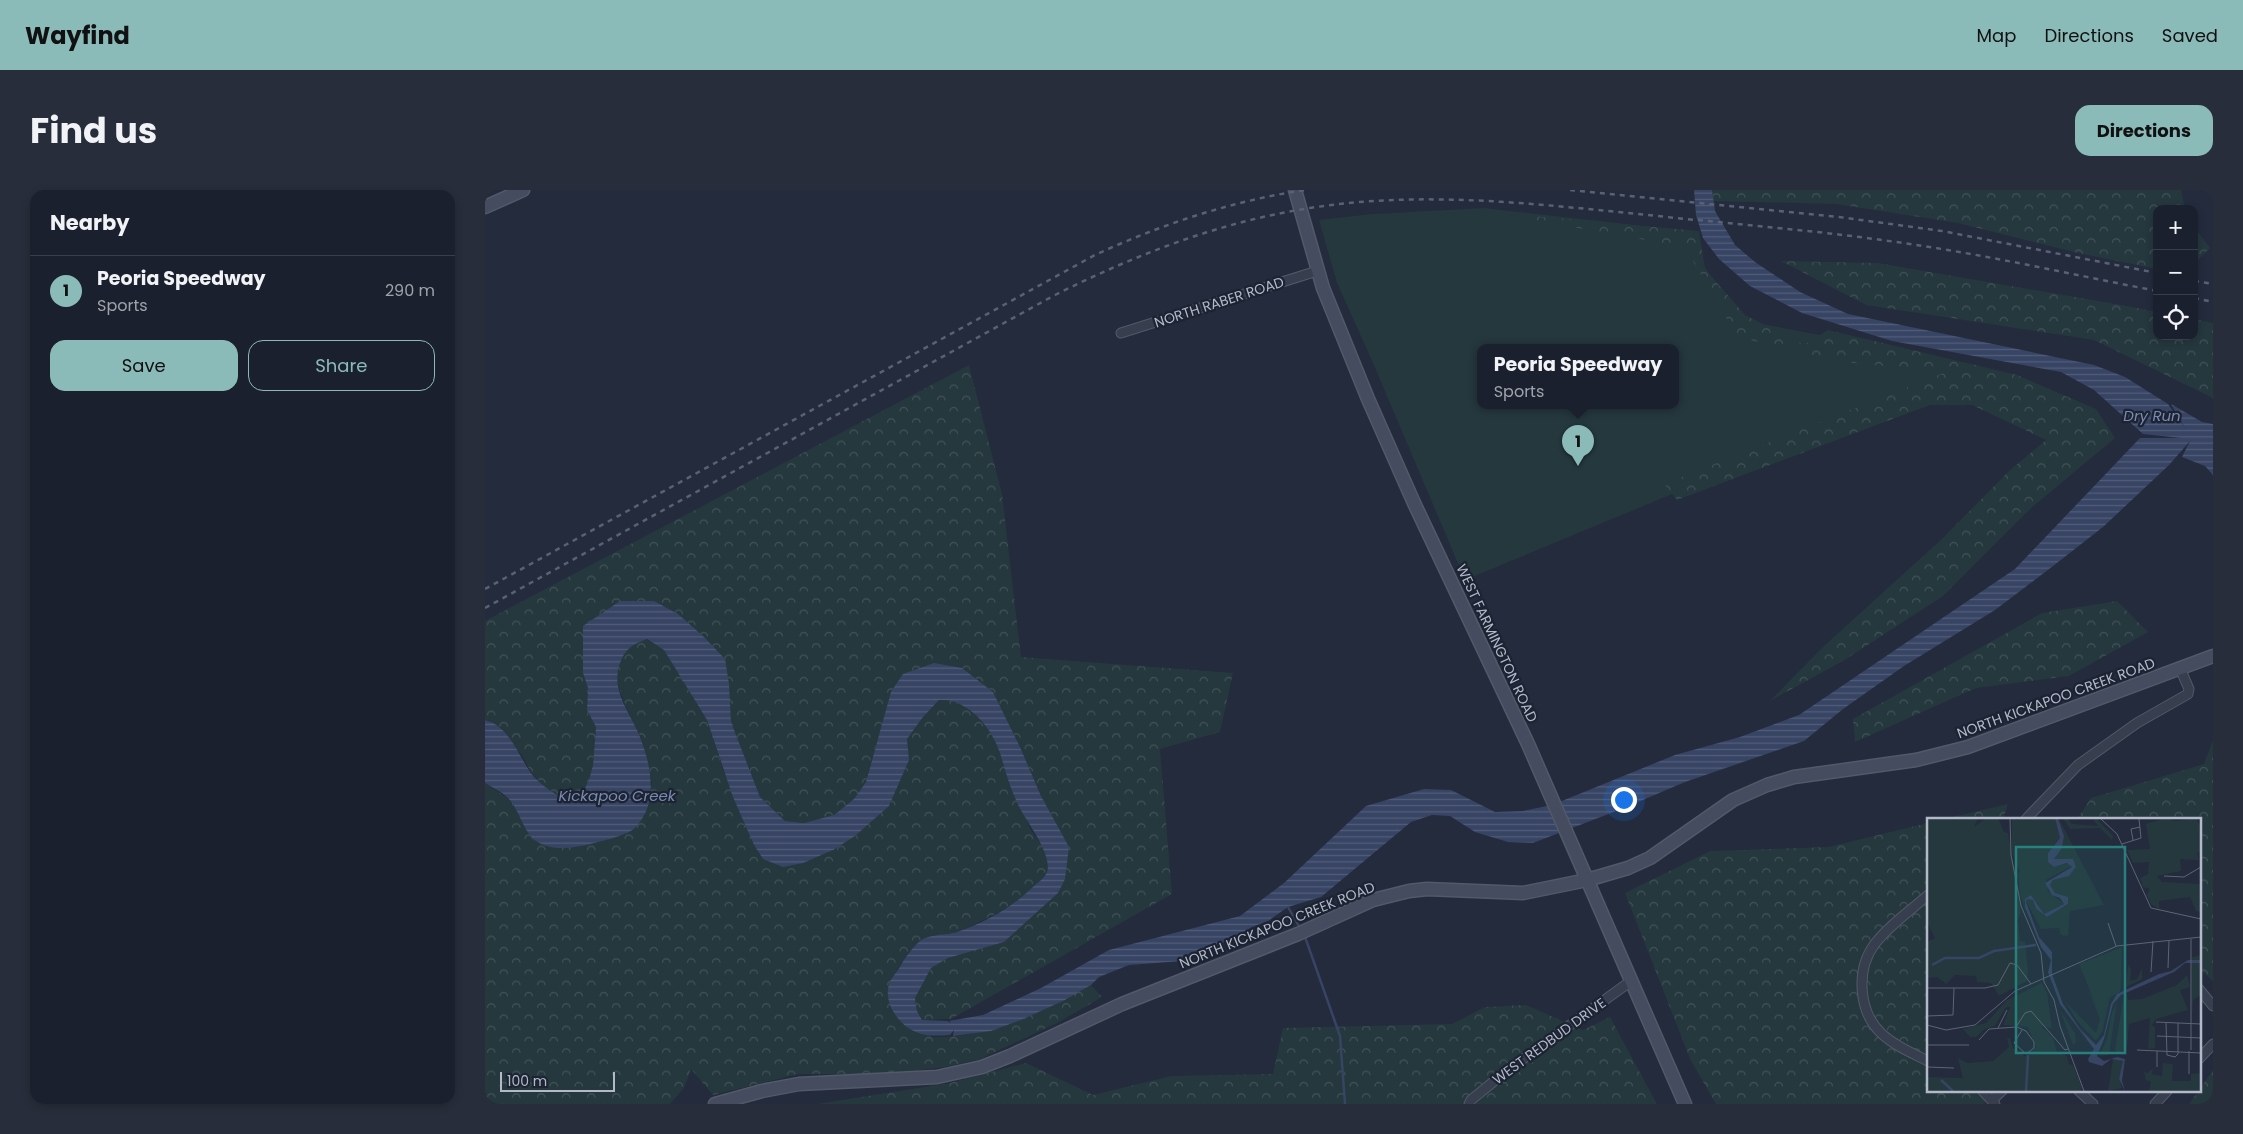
<!DOCTYPE html>
<html lang="en">
<head>
<meta charset="utf-8">
<style>
  :root { --surface:#1a202e; --page:#272d3a; --text:#f1f3f6; --muted:#9fa3aa; --line:#383e4a; --accent:#8bbbb9 }
  body { margin:0; font-family:Poppins,sans-serif; background:var(--page); color:var(--text) }
  .controls { position:absolute; right:15px; top:15px; display:grid; overflow:hidden; border-radius:10px; box-shadow:0 2px 8px #0003 }
  .controls button { width:45px; height:45px; display:grid; place-items:center; padding:0; border:0; border-bottom:1px solid var(--line); background:var(--surface); color:var(--text); font:25px sans-serif }
  .scale { position:absolute; left:15px; bottom:12px; width:115px; box-sizing:border-box; padding-left:5px; border:2px solid #b3b9c8; border-top:0; font-size:14px; line-height:18px; white-space:nowrap; color:#b3b9c8; -webkit-text-stroke:4px #1c2332; paint-order:stroke }
  .you { position:absolute; left:1138px; top:609px; width:18px; height:18px; margin:-12px; border:4px solid #fff; border-radius:50%; background:#1a73e8; box-shadow:0 0 0 8px #1a73e833 }
  .badge { display:grid; place-items:center; width:32px; height:32px; border-radius:50%; background:var(--accent); color:#111; font-size:16px; font-weight:700 }
  .pin { position:absolute; translate:-50% -41px; filter:drop-shadow(0 1px 2px #0008) }
  .pin::after { content:''; position:absolute; top:26px; width:18px; height:15px; background:inherit; clip-path:polygon(0 0,100% 0,50% 100%) }
  .popup { position:absolute; left:992px; top:154px; width:202px; height:65px; box-sizing:border-box; display:grid; place-content:center; border-radius:10px; background:var(--surface); filter:drop-shadow(0 1px 4px #0005); font-size:16px; white-space:nowrap; color:var(--muted) }
  .popup b { font-size:19px; color:var(--text) }
  .popup::after { content:''; position:absolute; left:50%; top:100%; margin-left:-10px; border:10px solid transparent; border-top-color:var(--surface) }
  .list { margin:0; padding:0; list-style:none }
  h2 { display:flex; justify-content:space-between; align-items:center; height:65px; margin:0; padding:0 20px; font-size:21px }
  h2 small { font-size:16px; font-weight:400; color:var(--muted) }
  .list li { display:grid; grid-template-columns:32px 1fr auto; gap:15px; align-items:center; box-sizing:border-box; height:70px; padding:0 20px; border-top:1px solid var(--line) }
  .list b { display:block; font-size:19px; white-space:nowrap }
  .list p { margin:0; font-size:16px; white-space:nowrap; color:var(--muted) }
  .list em { font-size:16px; font-style:normal; color:var(--muted) }
  .actions { display:flex; gap:10px; padding:15px 20px }
  .actions a { flex:1; padding:11px 0; border:1px solid var(--accent); border-radius:15px; text-align:center; font-size:18px; color:var(--accent) }
  .actions .main { background:var(--accent); color:#111 }
  .icon { flex:none; width:28px; height:28px; fill:none; stroke:currentColor; stroke-width:2; stroke-linecap:round; stroke-linejoin:round }
  .map { position:relative; flex:none; width:1728px; height:914px; overflow:hidden; border-radius:15px }
  header { display:flex; align-items:center; gap:30px; box-sizing:border-box; height:70px; padding:0 25px; background:var(--accent); color:#111 }
  header strong { font-size:24px }
  nav { display:flex; gap:28px; margin-inline-start:auto; font-size:18px }
  .intro { display:flex; align-items:center; justify-content:space-between; box-sizing:border-box; height:120px; padding:0 30px }
  h1 { margin:0; font-size:35px }
  .button { padding:12px 22px; border-radius:15px; background:var(--accent); color:#111; font-size:18px; font-weight:700 }
  main { display:flex; gap:30px; padding:0 30px }
  aside { flex:1; background:var(--surface); border-radius:15px; box-shadow:0 2px 8px #0003 }
  .map>svg:first-child { display:block }
  .grass { fill:#25383e; fill-rule:evenodd }
  .forest { fill:url(#forest-crowns) }
  .water { fill:url(#water-rules) }
  .lines { fill:none; stroke-linecap:round; stroke-linejoin:round }
  .stream { stroke:#374464; stroke-width:2.5 }
  .minor-casing { stroke:#525968; stroke-width:11 }
  .secondary-casing { stroke:#525968; stroke-width:15 }
  .minor { stroke:#373e4d; stroke-width:9 }
  .secondary { stroke:#454c60; stroke-width:12 }
  .rail { stroke:#596174; stroke-width:2.5; stroke-dasharray:5 5; stroke-linecap:butt }
  .labels { text-anchor:middle; stroke-width:4.5; stroke-linejoin:round; paint-order:stroke }
  .street-label { font-size:14px; fill:#b3b9c8; stroke:#1c2332 }
  .water-label { font-size:15px; font-style:italic; fill:#7b8bb0; stroke:#1c2332 }
  .inset-river { fill:none; stroke:#374464; stroke-width:2.5 }
  .inset-road { fill:none; stroke:#5d6475; stroke-width:1 }
  .view { fill:#28807c; fill-opacity:0.15; stroke:#28807c; stroke-width:2.5 }
  .inset-edge { fill:none; stroke:#b3b9c8; stroke-width:2.5 }
</style>
</head>
<body>
<header>
<strong>Wayfind</strong>
<nav><a>Map</a><a>Directions</a><a>Saved</a></nav>
</header>
<div class="intro"><h1>Find us</h1><a class="button">Directions</a></div>
<main>
<aside>
<h2>Nearby<small></small></h2>
<ul class="list">
<li><span class="badge">1</span><div><b>Peoria Speedway</b><p>Sports</p></div><em>290 m</em></li>
</ul>
<div class="actions"><a class="main">Save</a><a>Share</a></div>
</aside>
<div class="map">
<svg width="1728" height="914" viewBox="0 0 1728 914">
  <defs>
    <pattern id="forest-crowns" width="20" height="18" patternUnits="userSpaceOnUse" patternTransform="scale(1.25)"><rect width="20" height="18" fill="#25383e"/><path d="M2 6a3 3 0 1 1 6 0M12 15a3 3 0 1 1 6 0" fill="none" stroke="#425358"/></pattern>
    <pattern id="water-rules" width="6" height="5" patternUnits="userSpaceOnUse" patternTransform="scale(1.25)"><rect width="6" height="5" fill="#374464"/><path d="M0 2.5h6" fill="none" stroke="#525d79"/></pattern>
  </defs>
  <rect width="100%" height="100%" fill="#232b3d"/>
  <path class="grass" d="M999 18 1194 40 1257 130 1496 176 980 390 888 173 852 93 834 30 887 24ZM996 157H1190V215H996Z"/>
  <g class="forest">
    <polygon points="1227,0 1696,0 1700,19 1672,19 1672,79 1593,63 1473,33 1351,14 1228,11"/>
    <polygon points="1047,26 1214,41 1220,79 1260,125 1319,155 1343,140 1532,185 1611,219 1630,248 1545,319 1458,406 1358,471 1285,511 1339,456 1458,348 1524,281 1561,250 1487,215 1445,215 1192,310 1179,294 1461,182 1358,172 1252,147 1200,57 1047,30"/>
    <polygon points="1709,37 1725,58 1709,74"/>
    <polygon points="1296,71 1393,73 1636,115 1672,122 1672,146 1709,146 1709,129 1728,133 1728,208 1609,150 1381,115"/>
    <polygon points="484,175 517,304 536,467 748,483 735,542 675,559 687,704 466,829 437,830 432,821 430,808 446,778 463,768 519,752 539,732 584,658 556,606 535,557 508,502 477,478 393,548 381,592 369,609 349,625 319,633 300,631 275,607 246,532 244,514 219,447 98,436 98,483 103,498 102,520 111,537 108,575 104,590 98,602 77,608 58,596 46,582 36,564 5,531 0,530 0,431"/>
    <polygon points="1632,411 1663,442 1584,486 1491,498 1370,552 1368,529 1557,423"/>
    <path d="M161 449 179 460 222 530 238 579 269 655 278 669 370 646 404 616 424 570 422 549 438 527 454 510C480 508 504 533 513 556 524 583 533 611 545 638 551 649 563 660 563 675 563 701 494 734 471 742 461 745 447 744 438 750 422 759 414 779 404 795L447 847C505 848 556 823 606 795L617 807 574 832 495 869 460 877 402 884H313L228 905 206 879 199 898 185 914H0V593L27 611 37 629 167 595C164 578 161 561 155 546 140 512 109 469 161 449Z"/>
    <polygon points="1728,550 1728,791 1714,779 1714,629 1592,629 1606,608 1719,574"/>
    <polygon points="1523,614 1518,629 1459,629"/>
    <polygon points="1443,633 1443,900 1501,900 1500,914 1231,914 1206,871 1140,703 1225,661 1343,657"/>
    <polygon points="1041,815 1098,840 1125,827 1172,914 332,914 465,893 541,873 608,905 686,886 788,884 798,838 967,834 1000,817"/>
    <polygon points="1728,880 1728,914 1704,914"/>
  </g>
  <path class="water" d="M1209 0H1227L1230 21 1250 55 1270 72 1315 102 1363 124 1609 175 1640 187 1683 214 1700 238 1686 214 1717 232 1728 234V285L1720 276 1697 267 1705 251 1684 275 1618 337 1568 376 1510 420 1419 476 1358 519 1319 551 1200 592 1139 618 1048 653 1023 652 990 642 965 626 947 625 926 632 836 707 803 717 783 731 767 737 748 748 720 760 713 765 697 771 644 775 614 787 606 795 578 811 536 830 506 841 468 846 469 840 465 845C449 846 436 847 422 837 410 828 399 811 404 794 406 788 413 781 416 775 421 766 429 755 438 749 448 744 461 745 472 742 501 732 528 717 549 696 554 692 560 687 562 682 568 662 538 629 531 610 524 595 520 579 515 563 507 538 483 508 454 510L438 527 422 549 424 570 404 616 370 646 348 660 318 673 298 677 278 669 269 655 248 607 222 530 179 460 162 449C148 454 140 459 135 473 125 501 146 523 155 547 166 575 174 612 151 637 145 644 122 650 113 652 94 657 69 663 51 651 41 645 34 622 27 613 22 604 8 598 0 593V530C24 536 33 565 46 583 54 594 66 601 77 608L98 602 104 590 108 575 111 537 102 520 103 498 98 483V436L135 411H169L193 424 219 447 240 469 244 494 246 532 275 607 300 631 319 633 349 625 369 609 381 592 406 502 418 484 449 473 477 478 508 502 535 557 556 606 584 657 580 689 573 703 519 752 463 768 446 778 430 808 432 821 437 830 462 831 466 833 464 831 498 825 556 798 624 760 755 726 799 693 881 616 939 599 966 600 1010 622 1038 621 1067 615 1190 565 1255 547 1314 525 1530 379 1655 248H1696L1658 244 1609 200 1576 182 1407 151 1317 123 1265 96 1234 69 1218 48 1211 25Z"/>
  <g class="lines">
    <g class="stream">
      <polyline points="803,717 815,738"/>
      <polyline points="819,744 855,846 860,914"/>
    </g>
    <g class="minor-casing">
      <g id="minor">
        <polyline points="636,143 832,81"/>
        <polyline points="1541,629 1593,575 1652,533 1703,504 1704,499 1695,478"/>
        <path d="M1443 705C1425 721 1403 736 1389 755 1371 780 1373 822 1397 844 1410 856 1427 863 1443 871"/>
        <polyline points="1714,799 1728,816"/>
        <polyline points="1714,869 1728,854"/>
        <polyline points="1497,900 1510,914"/>
        <polyline points="1593,900 1608,914"/>
        <polyline points="1507,910 1518,900"/>
        <polyline points="984,914 986,910 1024,879 1146,791"/>
        <polyline points="1670,914 1683,900"/>
      </g>
    </g>
    <g class="secondary-casing">
      <g id="secondary">
        <polyline points="810,0 838,98 883,209 929,313 1043,554 1200,914"/>
        <polyline points="0,17 38,0"/>
        <polyline points="230,914 277,901 314,894 452,887 497,877 525,866 637,814 813,744 888,710 924,701 942,699 1038,703 1102,690 1143,678 1165,668 1248,610 1282,595 1309,587 1431,570 1483,557 1728,466"/>
      </g>
    </g>
    <use href="#minor" class="minor"/>
    <use href="#secondary" class="secondary"/>
    <g class="rail">
      <polyline points="1085,0 1354,27 1457,41 1672,83"/>
      <polyline points="1709,91 1728,94"/>
      <polyline points="1709,108 1728,112"/>
      <path d="M0 399 610 65C677 34 747 11 820 0"/>
      <path d="M0 418 570 105C652 64 735 32 825 18 938 0 1051 14 1163 25 1246 34 1329 40 1411 52 1498 64 1585 84 1672 101"/>
    </g>
  </g>
  <g class="labels">
    <g class="street-label">
      <text transform="translate(734 112) rotate(-18)" y="5">NORTH RABER ROAD</text>
      <text transform="translate(1012 453) rotate(65)" y="5">WEST FARMINGTON ROAD</text>
      <text transform="translate(1571 508) rotate(-20)" y="5">NORTH KICKAPOO CREEK ROAD</text>
      <text transform="translate(792 735) rotate(-22)" y="5">NORTH KICKAPOO CREEK ROAD</text>
      <text transform="translate(1064 851) rotate(-36)" y="5">WEST REDBUD DRIVE</text>
    </g>
    <g class="water-label">
      <text x="1667" y="231">Dry Run</text>
      <text x="132" y="611">Kickapoo Creek</text>
    </g>
  </g>
  <g transform="translate(1442 628)">
    <rect width="274" height="274" fill="#232b3d"/>
    <path d="M195 129 194 171 183 179 177 207 152 146Z" fill="#25383e"/>
    <path d="M0 0H51L47 9 59 0H71L77 14 81 15 94 94 91 102 93 123 98 124 101 153 100 163 72 178 64 165 50 164 49 158 28 157 19 166 10 159 0 160V124L8 120 0 104ZM85 0H128L133 20 121 35 127 49 141 45 145 48 119 62 121 73 137 86 117 96 104 77 97 85 102 103 93 77 91 56 93 54 85 36ZM136 0H141L145 6 171 8 165 0H169L186 18 185 22 173 10 143 11ZM238 0 249 3 269 0 274 9V34L270 35 272 42 253 41 254 53 230 58 235 64 274 66V94L269 93 263 79 232 83V91L224 86 220 77 223 71 216 69 213 60 221 56 222 44 206 45 200 32 223 31 219 6ZM132 1 177 87 143 93 141 118 134 117 132 110 114 111 100 85V81L106 82 109 91 120 99 141 86 138 78 128 75 123 67 126 62 142 58 149 49 139 42 127 41 135 30 137 18ZM274 137V177L266 182 265 198V139ZM201 147 204 151 203 163 210 161 215 150V161L199 169ZM195 154 193 174 183 179 180 186 176 212 169 223 150 203 137 182 169 215 173 201 161 171 177 202 181 178 191 172ZM260 157 263 169 253 172 261 192 229 201 225 207 228 209V230L221 231 223 200 202 206 200 230 191 235 188 232 197 176 200 175 201 182 215 181 250 167ZM115 165 120 175 125 211 114 208 126 220 130 234 140 238 142 246 146 247 155 270 153 273H0V259L36 260 31 240 40 245 66 243 82 229 80 220H83L86 230 98 238 103 236 109 229 101 209 76 207 83 189H79L68 208 58 211 49 219H43L36 211 59 205 80 182ZM190 184 182 237 172 238 180 221 185 194ZM133 192 148 215 149 224 146 227ZM186 241 197 243 192 261 195 270 181 273ZM236 245 246 246 245 263H264V256L274 255V273H222L224 264 219 262 217 254 221 255 226 250 225 256 235 258Z" fill="#25383e"/>
    <path d="M128 0H131L137 18 135 30 127 41H146L149 49 142 58 126 62 123 67 128 75 141 79V86L120 99 109 91 106 82 100 81 99 84 112 119 125 134V156L136 186 153 211 169 227 177 217 184 186 190 176 232 156 244 153 261 142H274V145H258L247 154 194 177 186 186 177 221 170 238 177 243 190 239 198 241 195 263 198 273 192 261 196 243 184 241 175 248 162 244 161 241 167 231 133 186 121 154 124 142 114 129 98 89V81L104 77 117 96 137 86 133 80 125 77 118 65 145 49 140 45 127 49 121 44V35L133 20Z" fill="#374464"/>
    <path class="inset-river" d="M5 147 18 140H52L67 133 109 127M14 262 26 273M99 273 101 237"/>
    <path class="inset-road" d="M83 0 84 37 94 88 114 135 117 164 127 182 133 208 157 273M173 0 190 16 224 90 274 101M189 0H233M206 22 204 11 213 9M195 26 214 20 212 1M237 58 257 59 274 49M181 105 189 128M241 150 242 123M224 154 226 123M0 170H58L71 167 83 145 90 147 104 166M0 198 26 197 27 170M229 204 274 206M239 205 240 237 248 239 251 236V205M0 207 19 212 48 207 88 173 190 128 274 119M90 209 99 213 107 224V230L99 236 87 225 95 212M71 210 80 192M230 218 274 220M52 222 62 211 89 209 98 195 104 193 138 232 141 231M0 227H42M210 232 274 235M264 232V121M262 233V256M0 249 27 250M230 249V233"/>
    <path class="view" d="M89 29H198V235H89Z"/>
    <rect width="274" height="274" class="inset-edge"/>
  </g>
</svg>
<div class="controls">
<button>+</button>
<button>−</button>
<button><svg class="icon" aria-label="locate" viewBox="0 0 24 24"><circle cx="12" cy="12" r="6"/><path d="M12 2v4M12 18v4M2 12h4M18 12h4"/></svg></button>
</div>
<div class="scale">100 m</div>
<div class="you"></div>
<div class="pin badge" style="left:1093px;top:276px">1</div>
<div class="popup"><b>Peoria Speedway</b>Sports</div>
</div>
</main>
</body>
</html>
